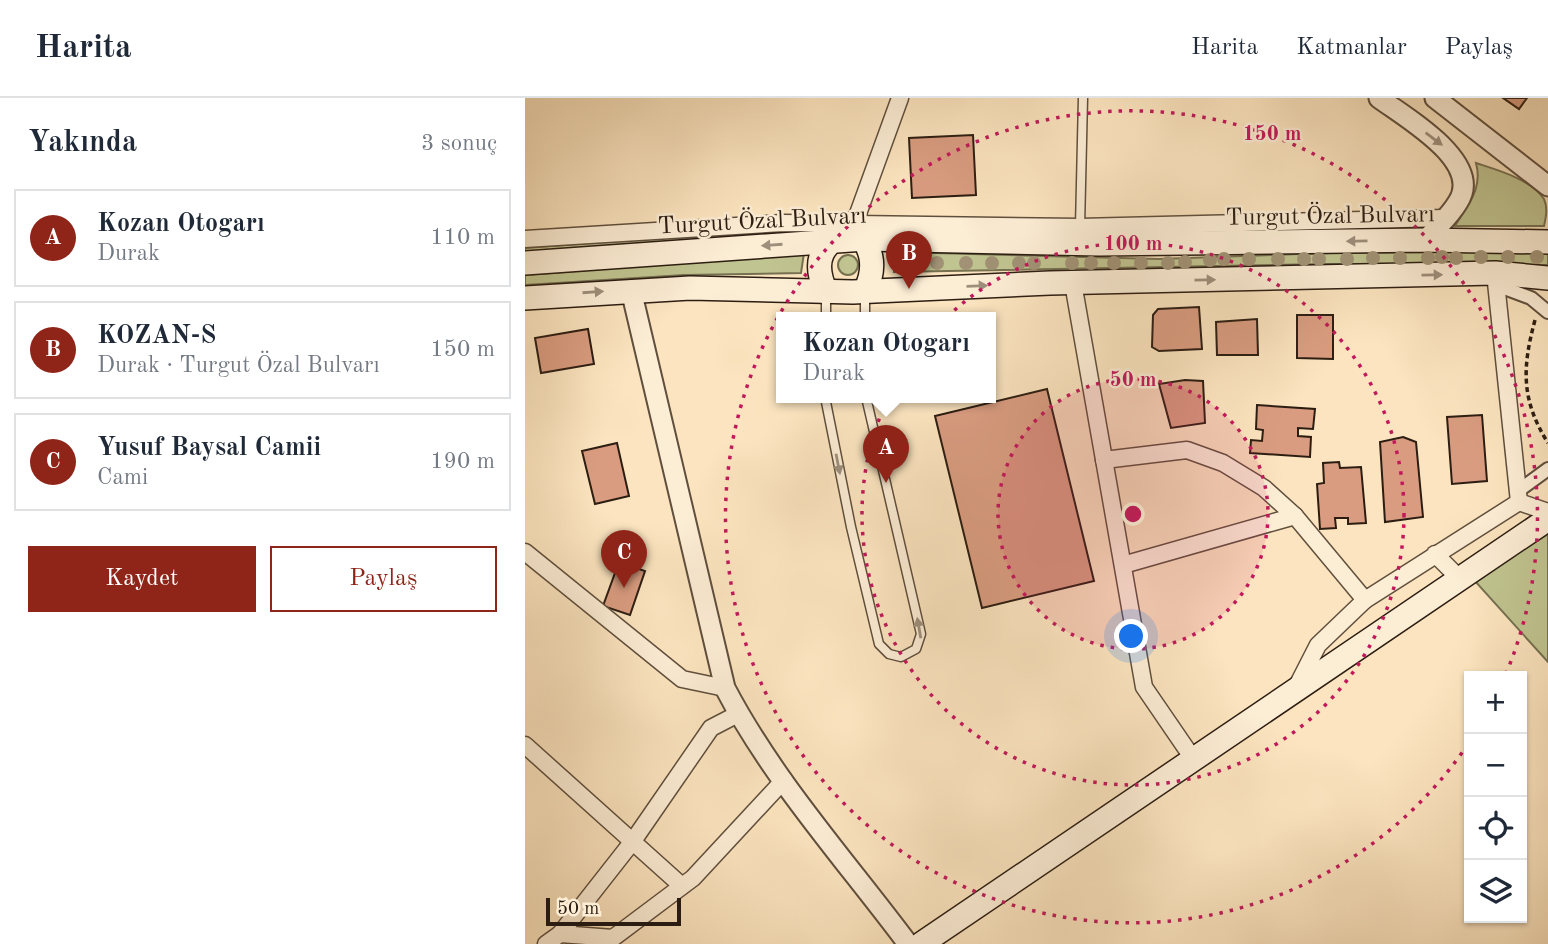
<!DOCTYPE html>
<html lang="tr">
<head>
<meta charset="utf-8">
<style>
  :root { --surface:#fff; --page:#f6f6f7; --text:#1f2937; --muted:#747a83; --line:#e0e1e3; --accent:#8f2418 }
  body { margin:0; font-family:"Old Standard TT",serif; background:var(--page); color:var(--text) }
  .controls { position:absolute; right:21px; bottom:21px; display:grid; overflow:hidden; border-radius:0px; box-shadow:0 2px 5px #0004 }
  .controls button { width:63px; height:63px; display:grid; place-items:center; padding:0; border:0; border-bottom:2px solid var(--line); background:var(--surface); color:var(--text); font:35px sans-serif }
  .scale { position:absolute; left:21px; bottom:18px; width:135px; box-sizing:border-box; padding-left:7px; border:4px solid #2c1d12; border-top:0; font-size:19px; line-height:24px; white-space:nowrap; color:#2c1d12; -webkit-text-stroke:5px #fcedd5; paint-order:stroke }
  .you { position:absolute; left:607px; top:539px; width:24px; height:24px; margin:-18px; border:5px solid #fff; border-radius:50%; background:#1a73e8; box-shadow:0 0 0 10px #1a73e833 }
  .badge { display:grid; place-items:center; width:46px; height:46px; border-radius:50%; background:var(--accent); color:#fff; font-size:23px; font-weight:700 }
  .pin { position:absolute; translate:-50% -58px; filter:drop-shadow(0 2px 4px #0008) }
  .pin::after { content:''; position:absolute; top:37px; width:24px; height:21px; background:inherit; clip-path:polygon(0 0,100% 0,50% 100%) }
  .popup { position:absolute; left:251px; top:214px; width:220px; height:91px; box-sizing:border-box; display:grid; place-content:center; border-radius:0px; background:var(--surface); filter:drop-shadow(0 2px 5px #0005); font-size:23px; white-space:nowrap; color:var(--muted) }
  .popup b { font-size:26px; color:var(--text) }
  .popup::after { content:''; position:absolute; left:50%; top:100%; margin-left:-14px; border:14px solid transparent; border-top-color:var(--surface) }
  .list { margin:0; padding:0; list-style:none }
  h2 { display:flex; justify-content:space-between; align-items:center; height:91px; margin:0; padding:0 28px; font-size:30px }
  h2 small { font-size:23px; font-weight:400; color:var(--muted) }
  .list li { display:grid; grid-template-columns:46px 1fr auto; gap:21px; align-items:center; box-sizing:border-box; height:98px; margin:0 14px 14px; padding:0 14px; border:2px solid var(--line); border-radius:0px }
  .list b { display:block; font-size:26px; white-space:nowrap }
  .list p { margin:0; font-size:23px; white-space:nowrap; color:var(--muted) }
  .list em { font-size:23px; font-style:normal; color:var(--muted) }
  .actions { display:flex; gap:14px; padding:21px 28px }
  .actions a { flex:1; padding:16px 0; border:2px solid var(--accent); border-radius:0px; text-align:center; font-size:24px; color:var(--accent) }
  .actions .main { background:var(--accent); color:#fff }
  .icon { flex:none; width:38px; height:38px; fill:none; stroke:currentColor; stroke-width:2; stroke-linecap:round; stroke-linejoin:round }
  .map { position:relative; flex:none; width:1023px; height:846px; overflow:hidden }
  header { display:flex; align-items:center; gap:42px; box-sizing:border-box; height:98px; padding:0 35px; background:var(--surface); border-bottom:2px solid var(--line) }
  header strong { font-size:33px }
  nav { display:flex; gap:38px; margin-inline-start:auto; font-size:24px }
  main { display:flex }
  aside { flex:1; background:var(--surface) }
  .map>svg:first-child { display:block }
  .green { fill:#c0c490; stroke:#767051; stroke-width:2 }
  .building { fill:#d99c80; stroke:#2c1d12; stroke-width:2 }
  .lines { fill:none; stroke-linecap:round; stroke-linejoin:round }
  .service-casing { stroke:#604f3d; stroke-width:11 }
  .pedestrian-casing { stroke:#604f3d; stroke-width:16 }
  .minor-casing { stroke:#604f3d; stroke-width:19 }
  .tertiary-casing { stroke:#604f3d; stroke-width:23 }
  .secondary-casing { stroke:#2c1d12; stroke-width:26 }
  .path { stroke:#2c1d12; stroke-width:3.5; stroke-dasharray:5 3.5; stroke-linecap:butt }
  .service { stroke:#fcedd5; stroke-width:8 }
  .pedestrian { stroke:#fcedd5; stroke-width:12 }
  .minor { stroke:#fcedd5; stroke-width:16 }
  .tertiary { stroke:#fcedd5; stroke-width:19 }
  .secondary { stroke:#fcedd5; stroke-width:23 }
  .tree { fill:#a19275 }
  .oneway { fill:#9e8f7d }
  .ring { fill:none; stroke:#c2185b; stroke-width:3.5; stroke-dasharray:3.5 7 }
  .labels { text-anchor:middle; stroke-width:5; stroke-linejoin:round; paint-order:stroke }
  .street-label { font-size:24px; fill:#2c1d12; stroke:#fcedd5 }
  .centre { fill:#c2185b; stroke:#fcedd5; stroke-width:3.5 }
  .ring-label { font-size:21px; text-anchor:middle; font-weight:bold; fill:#c2185b; stroke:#fcedd5; stroke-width:5; stroke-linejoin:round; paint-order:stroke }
</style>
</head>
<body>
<header>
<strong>Harita</strong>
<nav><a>Harita</a><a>Katmanlar</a><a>Paylaş</a></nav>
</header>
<main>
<aside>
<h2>Yakında<small>3 sonuç</small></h2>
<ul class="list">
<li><span class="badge">A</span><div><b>Kozan Otogarı</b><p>Durak</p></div><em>110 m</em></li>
<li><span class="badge">B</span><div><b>KOZAN-S</b><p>Durak · Turgut Özal Bulvarı</p></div><em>150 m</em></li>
<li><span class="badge">C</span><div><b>Yusuf Baysal Camii</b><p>Cami</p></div><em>190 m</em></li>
</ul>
<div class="actions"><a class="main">Kaydet</a><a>Paylaş</a></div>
</aside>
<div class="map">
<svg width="1023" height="846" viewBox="0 0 1023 846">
  <rect width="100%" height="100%" fill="#fbe4bf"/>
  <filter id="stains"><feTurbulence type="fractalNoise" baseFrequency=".00286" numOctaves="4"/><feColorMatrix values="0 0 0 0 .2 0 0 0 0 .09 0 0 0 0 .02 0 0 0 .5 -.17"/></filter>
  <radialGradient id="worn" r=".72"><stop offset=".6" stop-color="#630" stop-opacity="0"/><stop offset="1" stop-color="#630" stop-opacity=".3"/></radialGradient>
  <g class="green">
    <path d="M951 65C972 72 1006 81 1019 101 1023 110 1021 119 1019 128H930C943 106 958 91 951 65Z"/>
    <polygon points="272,129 272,134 0,155 0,150"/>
    <polygon points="1023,153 1023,167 800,166 369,174 372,154 634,161 805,155"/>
    <polygon points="279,155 276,175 159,177 0,187 0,177"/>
    <circle cx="323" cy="167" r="10"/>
    <polygon points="1023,436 1023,564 949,482"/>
  </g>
  <g class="building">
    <polygon points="978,0 1002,0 994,11"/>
    <polygon points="448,37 451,97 387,100 384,40"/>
    <polygon points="674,209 677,251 634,253 627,249 628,217 633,211"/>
    <polygon points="772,217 808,217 808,261 772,260"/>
    <polygon points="732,221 733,257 692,257 691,224"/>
    <polygon points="63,231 69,266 16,275 10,240"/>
    <polygon points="660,282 678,283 680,325 646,330 634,286"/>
    <polygon points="522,291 569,483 457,510 410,318"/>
    <polygon points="732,307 790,311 788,331 773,330 773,338 786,339 785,359 725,355 726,342 737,343 738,332 731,331"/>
    <polygon points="957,317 962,383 927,386 922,319"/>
    <polygon points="878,339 891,344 898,419 860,424 855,344"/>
    <polygon points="92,345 104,398 70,406 57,353"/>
    <polygon points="814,364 815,370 836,369 841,425 823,426 823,420 810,420 811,430 795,431 792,386 799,385 798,365"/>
    <polygon points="94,464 120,473 105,517 78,508"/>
  </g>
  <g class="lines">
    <g class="service-casing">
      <g id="service">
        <polyline points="555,129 558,0"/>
        <polyline points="301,219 301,197"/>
        <polyline points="340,219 340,197"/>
        <polyline points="300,299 326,429 354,546 364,556 376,559 391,551 396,536 341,299"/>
      </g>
    </g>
    <g class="pedestrian-casing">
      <g id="pedestrian">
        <polyline points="971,187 1006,200 1023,214"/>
        <polyline points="993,393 1023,371"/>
      </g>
    </g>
    <g class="minor-casing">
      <g id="minor">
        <polyline points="330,124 375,0"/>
        <polyline points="0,141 258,125 555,129 920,120"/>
        <polyline points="970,175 994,404"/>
        <polyline points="548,185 619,589 669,662"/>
        <polyline points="579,362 662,352 698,365 739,390 770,418 840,502"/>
        <polyline points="0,454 157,581 200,590"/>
        <polyline points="910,456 936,482"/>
        <polyline points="598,467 770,418"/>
        <polyline points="771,590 793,547 840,502 994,404 1023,414"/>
        <polyline points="0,647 157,788"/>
        <polyline points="35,836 108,743 186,630 213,616"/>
        <polyline points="21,846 35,836 88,840 168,780 259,682"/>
      </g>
    </g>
    <g class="tertiary-casing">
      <g id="tertiary">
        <path d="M854 0C881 20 959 64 933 104 925 118 911 130 901 142"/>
        <polyline points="910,0 1023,88"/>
        <path d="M106 192 200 590C248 682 321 763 383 846"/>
      </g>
    </g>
    <g class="secondary-casing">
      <g id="secondary">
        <polyline points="0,165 340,141 574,146 901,142 1023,144"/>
        <path d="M301 194C284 156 302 146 330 124 344 149 354 165 340 193"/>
        <polyline points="0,200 165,190 328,194 525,185 970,175 1023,180"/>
        <polyline points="396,846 1023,421"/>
      </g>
    </g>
    <path class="path" d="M1010 222C997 270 996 302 1023 345"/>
    <use href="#service" class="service"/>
    <use href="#pedestrian" class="pedestrian"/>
    <use href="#minor" class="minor"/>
    <use href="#tertiary" class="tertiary"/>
    <use href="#secondary" class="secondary"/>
  </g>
  <g class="tree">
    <circle cx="917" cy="159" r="7"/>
    <circle cx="956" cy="159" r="7"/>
    <circle cx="983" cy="159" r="7"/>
    <circle cx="1012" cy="159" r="7"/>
    <circle cx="848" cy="160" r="7"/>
    <circle cx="875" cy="160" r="7"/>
    <circle cx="903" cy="160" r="7"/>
    <circle cx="931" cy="160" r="7"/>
    <circle cx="699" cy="161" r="7"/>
    <circle cx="724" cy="161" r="7"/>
    <circle cx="753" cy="161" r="7"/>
    <circle cx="779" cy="161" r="7"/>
    <circle cx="794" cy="161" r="7"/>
    <circle cx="822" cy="161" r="7"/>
    <circle cx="685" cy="162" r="7"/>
    <circle cx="660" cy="164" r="7"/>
    <circle cx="375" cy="165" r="7"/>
    <circle cx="397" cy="165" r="7"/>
    <circle cx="412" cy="165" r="7"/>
    <circle cx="441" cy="165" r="7"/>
    <circle cx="467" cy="165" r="7"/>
    <circle cx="494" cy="165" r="7"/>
    <circle cx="509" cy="165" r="7"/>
    <circle cx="547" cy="165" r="7"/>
    <circle cx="566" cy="165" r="7"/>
    <circle cx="589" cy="165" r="7"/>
    <circle cx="616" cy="165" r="7"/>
    <circle cx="643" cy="165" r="7"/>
  </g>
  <defs><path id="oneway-solid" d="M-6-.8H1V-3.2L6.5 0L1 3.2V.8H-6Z" transform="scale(1.75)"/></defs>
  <g class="oneway">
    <use href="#oneway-solid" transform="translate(909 41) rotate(37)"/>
    <use href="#oneway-solid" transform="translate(832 143) rotate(179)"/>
    <use href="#oneway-solid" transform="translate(247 147) rotate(176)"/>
    <use href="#oneway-solid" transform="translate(907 177) rotate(-1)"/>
    <use href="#oneway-solid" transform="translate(680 182) rotate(-1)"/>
    <use href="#oneway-solid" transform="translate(452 188) rotate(-2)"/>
    <use href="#oneway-solid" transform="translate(68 194) rotate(-4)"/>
    <use href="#oneway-solid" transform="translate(313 366) rotate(79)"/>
    <use href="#oneway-solid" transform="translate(394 530) rotate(-100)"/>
  </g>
  <circle cx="608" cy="416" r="135" fill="#c2185b" fill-opacity=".12"/>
  <g class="ring">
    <circle cx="608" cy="416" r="135"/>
    <circle cx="608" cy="416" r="271"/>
    <path d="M943 646A406 406 0 1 1 980 578"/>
  </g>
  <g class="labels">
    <g class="street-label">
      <text transform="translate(805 117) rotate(-1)" y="8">Turgut Özal Bulvarı</text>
      <text transform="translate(237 122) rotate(-3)" y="8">Turgut Özal Bulvarı</text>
    </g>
  </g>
  <circle cx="608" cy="416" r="10" class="centre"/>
  <g class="ring-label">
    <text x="747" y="42">150 m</text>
    <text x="608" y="152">100 m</text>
    <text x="608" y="288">50 m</text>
  </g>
  <rect width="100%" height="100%" filter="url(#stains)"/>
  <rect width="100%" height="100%" fill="url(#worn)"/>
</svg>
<div class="controls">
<button>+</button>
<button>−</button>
<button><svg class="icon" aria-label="locate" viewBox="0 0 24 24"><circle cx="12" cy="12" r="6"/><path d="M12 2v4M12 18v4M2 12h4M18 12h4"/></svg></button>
<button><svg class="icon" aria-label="layers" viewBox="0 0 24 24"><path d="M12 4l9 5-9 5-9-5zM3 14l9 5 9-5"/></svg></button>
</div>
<div class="scale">50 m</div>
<div class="you"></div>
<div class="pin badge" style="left:361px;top:385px">A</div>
<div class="popup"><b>Kozan Otogarı</b>Durak</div>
<div class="pin badge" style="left:384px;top:191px">B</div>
<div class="pin badge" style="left:99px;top:490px">C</div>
</div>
</main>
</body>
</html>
